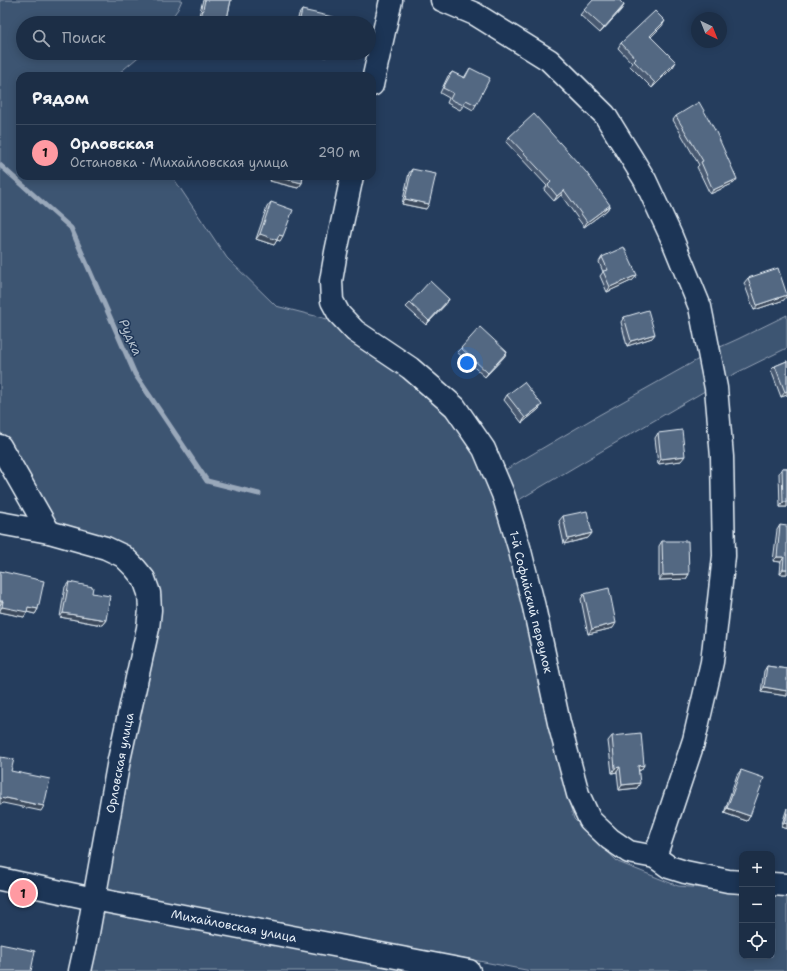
<!DOCTYPE html>
<html lang="ru">
<head>
<meta charset="utf-8">
<style>
  :root { --surface:#1c2e46; --page:#293a51; --text:#f1f3f6; --muted:#a0a8b3; --line:#3a4a5f; --accent:#ff9aa2 }
  body { margin:0; font-family:"Shantell Sans",sans-serif; background:var(--page); color:var(--text) }
  .controls { position:absolute; right:12px; bottom:12px; display:grid; overflow:hidden; border-radius:8px; box-shadow:0 2px 10px #0003 }
  .controls button { width:36px; height:36px; display:grid; place-items:center; padding:0; border:0; border-bottom:1px solid var(--line); background:var(--surface); color:var(--text); font:20px sans-serif }
  .compass { position:absolute; left:691px; top:12px; width:36px; height:36px; border-radius:50%; background:var(--surface); box-shadow:0 2px 10px #0003; rotate:137deg }
  .you { position:absolute; left:467px; top:363px; width:14px; height:14px; margin:-10px; border:3px solid #fff; border-radius:50%; background:#1a73e8; box-shadow:0 0 0 6px #1a73e833 }
  .badge { display:grid; place-items:center; width:26px; height:26px; border-radius:50%; background:var(--accent); color:#111; font-size:13px; font-weight:700 }
  .pin { position:absolute; translate:-50% -50%; border:2px solid #fff; box-shadow:0 1px 4px #0006 }
  .list { margin:0; padding:0; list-style:none }
  h2 { display:flex; justify-content:space-between; align-items:center; height:52px; margin:0; padding:0 16px; font-size:17px }
  h2 small { font-size:13px; font-weight:400; color:var(--muted) }
  .list li { display:grid; grid-template-columns:26px 1fr auto; gap:12px; align-items:center; box-sizing:border-box; height:56px; padding:0 16px; border-top:1px solid var(--line) }
  .list b { display:block; font-size:15px; white-space:nowrap }
  .list p { margin:0; font-size:13px; white-space:nowrap; color:var(--muted) }
  .list em { font-size:13px; font-style:normal; color:var(--muted) }
  .icon { flex:none; width:22px; height:22px; fill:none; stroke:currentColor; stroke-width:2; stroke-linecap:round; stroke-linejoin:round }
  .map { position:relative; flex:none; width:787px; height:971px; overflow:hidden }
  .search { position:absolute; background:var(--surface); box-shadow:0 2px 10px #0003; left:16px; top:16px; width:360px; height:44px; display:flex; align-items:center; gap:10px; box-sizing:border-box; padding:0 14px; border-radius:22px; color:var(--muted); font-size:15px }
  .panel { position:absolute; background:var(--surface); box-shadow:0 2px 10px #0003; left:16px; top:72px; width:360px; height:108px; border-radius:12px }
  .map>svg:first-child { display:block }
  .green { fill:#3e5472; stroke:#93a2b5 }
  .lines { fill:none; stroke-linecap:round; stroke-linejoin:round }
  .stream { stroke:#99a8ba; stroke-width:5 }
  .minor-casing { stroke:#e8f1f8; stroke-width:25 }
  .minor { stroke:#1d3557; stroke-width:22 }
  .wall { fill:#475970; stroke:#e8f1f8 }
  .shaded-wall { fill:#3a485b; stroke:#e8f1f8 }
  .building { fill:#536782; stroke:#e8f1f8 }
  .labels { text-anchor:middle; stroke-width:3; stroke-linejoin:round; paint-order:stroke }
  .street-label { font-size:12px; fill:#e8f1f8; stroke:#1d3557 }
  .water-label { font-size:13px; font-style:italic; fill:#b4c1ce; stroke:#1d3557 }
</style>
</head>
<body>
<div class="map">
<svg width="787" height="971" viewBox="0 0 787 971">
  <rect width="100%" height="100%" fill="#253d5d"/>
  <filter id="ink" filterUnits="userSpaceOnUse"><feTurbulence type="fractalNoise" baseFrequency=".025" numOctaves="2"/><feDisplacementMap in="SourceGraphic" scale="8" xChannelSelector="R" yChannelSelector="G"/><feConvolveMatrix kernelMatrix="1 2 1 2 8 2 1 2 1" color-interpolation-filters="sRGB"/></filter>
  <g filter="url(#ink)">
    <g class="green">
      <polygon points="0,0 182,0 178,9 168,23 23,23 23,53 143,53 118,74 118,76 20,76 20,176 172,176 227,258 276,306 331,320 429,394 474,450 491,479 527,605 563,781 574,819 618,862 678,886 742,891 742,956 772,956 772,894 787,895 787,971 531,971 117,892 109,889 106,877 161,596 156,580 137,555 58,529 46,514 0,431"/>
      <polygon points="787,315 787,348 724,379 718,348 738,339"/>
      <polygon points="706,355 710,388 612,445 512,504 500,473 599,415"/>
      <polygon points="117,911 413,971 87,971 97,925 104,914"/>
    </g>
    <g class="lines">
      <polyline class="stream" points="0,165 71,228 135,374 207,481 259,494"/>
      <g class="minor-casing">
        <g id="minor">
          <polyline points="442,0 475,14 549,60 605,115 645,180 671,236 700,307 716,388 722,457 724,556 712,662 694,740 655,857"/>
          <polyline points="372,85 391,0"/>
          <polyline points="352,176 336,252 331,281 332,301 339,314 355,331 410,368 455,407 484,449 503,494 519,547 534,607 559,723 578,794 590,820 610,839 629,852 655,857 669,867 685,872 728,881 742,882"/>
          <polyline points="0,446 49,532"/>
          <polyline points="0,523 49,532 106,548 123,556 135,568 144,579 149,593 150,610 148,628 119,760 86,944 80,971"/>
          <polyline points="0,879 94,899 469,971"/>
          <polyline points="772,884 787,885"/>
        </g>
      </g>
      <use href="#minor" class="minor"/>
    </g>
    <g class="wall">
      <polygon points="203,0 231,0 226,23 197,23"/>
      <polygon points="624,5 621,10 600,33 580,15 584,10"/>
      <polygon points="302,10 336,23 297,23 299,14"/>
      <polygon points="662,26 651,37 673,67 652,88 630,66 632,63 618,48 621,43"/>
      <polygon points="470,68 476,105 473,110 464,105 460,110 447,103 449,98 440,93 448,76 452,72 464,78"/>
      <polygon points="676,116 737,179 734,183 710,194 697,167 699,165 673,120"/>
      <polygon points="509,137 610,205 607,210 584,227 561,195 554,201 544,190 547,186 506,142"/>
      <polygon points="412,169 426,209 402,204 409,173"/>
      <polygon points="272,176 303,176 302,183 298,188 270,181"/>
      <polygon points="271,202 280,241 277,240 274,245 256,239 267,207"/>
      <polygon points="602,257 637,275 633,280 607,292 600,276 603,272 599,262"/>
      <polygon points="748,278 784,300 754,310 744,283"/>
      <polygon points="449,299 446,304 426,325 406,307 410,303"/>
      <polygon points="624,317 655,334 652,338 627,346 621,322"/>
      <polygon points="461,348 507,352 504,357 485,377 457,352"/>
      <polygon points="787,361 787,395 781,397 771,370 775,366"/>
      <polygon points="507,395 539,409 522,423 504,400"/>
      <polygon points="658,433 681,461 658,464 655,438"/>
      <polygon points="782,468 787,468 787,507 780,507 779,473"/>
      <polygon points="563,516 592,533 588,538 564,544 559,521"/>
      <polygon points="780,525 787,574 780,574 781,562 773,561 777,530"/>
      <polygon points="662,541 689,574 686,579 659,580 659,546"/>
      <polygon points="0,571 38,609 35,614 27,612 24,617 0,612"/>
      <polygon points="69,582 106,620 102,625 60,617 65,587"/>
      <polygon points="584,594 613,628 588,634 581,599"/>
      <polygon points="767,666 787,669 787,696 761,692 764,671"/>
      <polygon points="612,736 644,765 641,770 639,770 637,788 619,790 617,772 612,773 608,741"/>
      <polygon points="741,770 750,816 747,821 724,813 737,775"/>
      <polygon points="787,808 787,829 781,827"/>
    </g>
    <g class="shaded-wall">
      <polygon points="624,5 621,10 600,33 604,28"/>
      <polygon points="201,18 222,23 197,23"/>
      <polygon points="665,21 662,26 647,41 650,36"/>
      <polygon points="307,53 329,53 326,57"/>
      <polygon points="676,62 673,67 652,88 655,83"/>
      <polygon points="274,176 302,183 298,188 270,181"/>
      <polygon points="737,179 734,183 710,194 713,190"/>
      <polygon points="564,190 561,195 554,201 557,196"/>
      <polygon points="405,199 429,204 426,209 402,204"/>
      <polygon points="610,205 607,210 584,227 587,222"/>
      <polygon points="260,234 279,235 283,236 280,241 277,240 274,245 256,239"/>
      <polygon points="637,275 633,280 607,292 610,287"/>
      <polygon points="787,295 784,300 754,310 757,305"/>
      <polygon points="449,299 446,304 426,325 429,321"/>
      <polygon points="655,334 652,338 627,346 631,341"/>
      <polygon points="507,352 504,357 485,377 488,373"/>
      <polygon points="787,391 787,395 781,397 785,392"/>
      <polygon points="542,405 539,409 522,423 525,418"/>
      <polygon points="685,456 681,461 658,464 661,459"/>
      <polygon points="783,502 787,502 787,507 780,507"/>
      <polygon points="592,533 588,538 564,544 568,539"/>
      <polygon points="777,557 784,557 781,562 773,561"/>
      <polygon points="783,569 787,569 787,574 780,574"/>
      <polygon points="689,574 686,579 659,580 663,575"/>
      <polygon points="0,601 3,601 0,605"/>
      <polygon points="2,607 28,607 38,609 35,614 27,612 24,617 0,612 0,610"/>
      <polygon points="63,613 106,620 102,625 60,617"/>
      <polygon points="616,623 613,628 588,634 592,629"/>
      <polygon points="764,687 787,691 787,696 761,692"/>
      <polygon points="644,765 641,770 635,770 638,766"/>
      <polygon points="620,767 617,772 612,773 615,768"/>
      <polygon points="640,783 637,788 619,790 622,785"/>
      <polygon points="0,798 6,798 44,806 41,811 3,803 2,804 0,804"/>
      <polygon points="727,808 750,816 747,821 724,813"/>
      <polygon points="784,822 787,823 787,829 781,827"/>
    </g>
    <g class="building">
      <polygon points="205,0 231,0 226,23 222,23 201,18"/>
      <polygon points="593,0 619,0 624,5 604,28 584,10"/>
      <polygon points="302,10 337,18 336,23 299,23"/>
      <polygon points="655,11 665,21 650,36 676,62 655,83 634,61 636,59 621,43"/>
      <polygon points="470,68 490,78 476,105 466,100 463,105 450,99 453,93 443,88 452,72 465,78"/>
      <polygon points="699,102 716,132 737,179 713,190 701,162 703,161 676,116"/>
      <polygon points="534,114 586,172 610,205 587,222 564,190 557,196 548,185 551,182 509,137"/>
      <polygon points="412,169 436,174 429,204 405,199"/>
      <polygon points="274,176 303,176 302,183"/>
      <polygon points="271,202 293,210 283,236 279,235 277,240 260,234"/>
      <polygon points="624,247 637,275 610,287 603,271 608,270 602,257"/>
      <polygon points="778,268 787,295 757,305 748,278"/>
      <polygon points="430,281 449,299 429,321 410,303"/>
      <polygon points="648,310 655,334 631,341 624,317"/>
      <polygon points="480,327 507,352 488,373 461,348"/>
      <polygon points="787,361 787,391 785,392 775,366"/>
      <polygon points="524,382 542,405 525,418 507,395"/>
      <polygon points="682,430 685,456 661,459 658,433"/>
      <polygon points="782,468 787,468 787,502 783,502"/>
      <polygon points="587,511 592,533 568,539 563,516"/>
      <polygon points="780,525 787,526 787,569 783,569 784,557 777,557"/>
      <polygon points="662,541 688,541 689,574 663,575"/>
      <polygon points="0,571 44,581 38,609 28,607 27,612 2,607 3,601 0,601"/>
      <polygon points="69,582 93,587 92,593 110,596 106,620 63,613"/>
      <polygon points="609,588 616,623 592,629 584,594"/>
      <polygon points="767,666 787,669 787,691 764,687"/>
      <polygon points="641,733 644,765 638,766 640,783 622,785 620,767 615,768 612,736"/>
      <polygon points="0,757 14,759 11,771 50,779 44,806 6,798 5,799 0,798"/>
      <polygon points="741,770 764,778 750,816 727,808"/>
      <polygon points="787,813 787,823 784,822"/>
      <polygon points="0,944 35,951 31,971 0,971"/>
    </g>
  </g>
  <g class="labels">
    <g class="street-label">
      <text transform="translate(531 602) rotate(76)" y="4">1-й Софийский переулок</text>
      <text transform="translate(120 763) rotate(-79)" y="4">Орловская улица</text>
      <text transform="translate(234 926) rotate(11)" y="4">Михайловская улица</text>
    </g>
    <g class="water-label">
      <text transform="translate(131 337) rotate(66)" y="5">Рудка</text>
    </g>
  </g>
</svg>
<div class="controls">
<button>+</button>
<button>−</button>
<button><svg class="icon" aria-label="locate" viewBox="0 0 24 24"><circle cx="12" cy="12" r="6"/><path d="M12 2v4M12 18v4M2 12h4M18 12h4"/></svg></button>
</div>
<svg class="compass" viewBox="-18 -18 36 36"><path d="M0-13l5 13h-10z" fill="#e53935"/><path d="M0 13l5-13h-10z" fill="#a0a8b3"/></svg>
<div class="you"></div>
<div class="pin badge" style="left:23px;top:893px">1</div>
<div class="search"><svg class="icon" aria-label="search" viewBox="0 0 24 24"><circle cx="10" cy="10" r="6"/><path d="M15 15l6 6"/></svg>Поиск</div>
<section class="panel">
<h2>Рядом<small></small></h2>
<ul class="list">
<li><span class="badge">1</span><div><b>Орловская</b><p>Остановка · Михайловская улица</p></div><em>290 m</em></li>
</ul>
</section>
</div>
</body>
</html>
